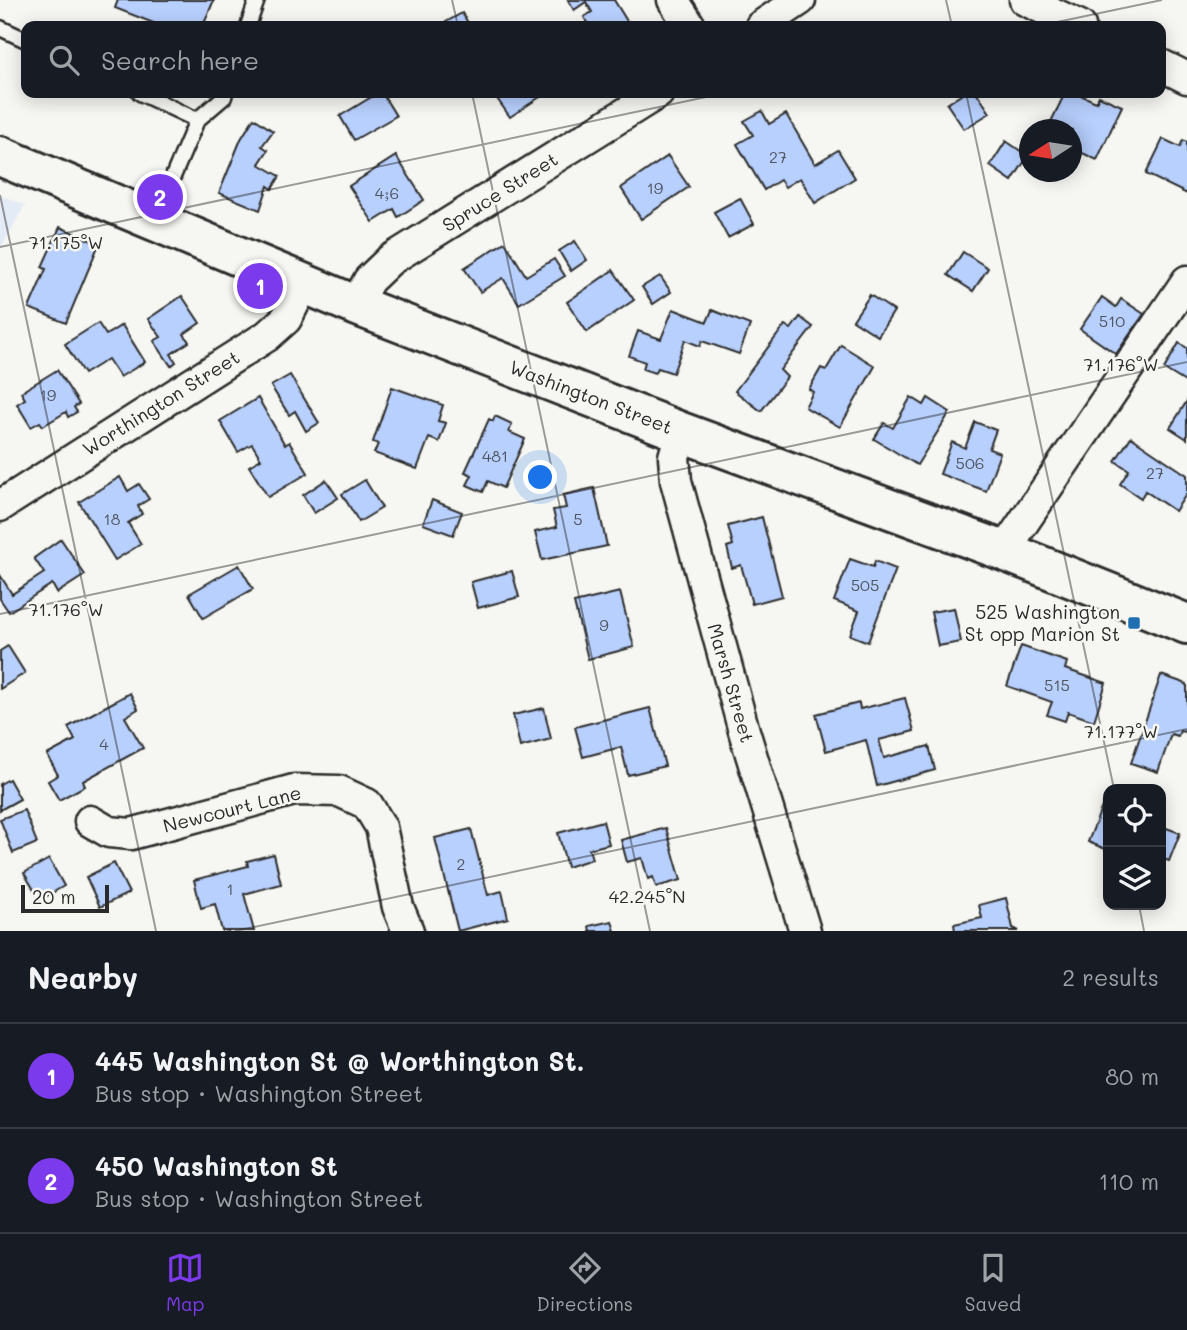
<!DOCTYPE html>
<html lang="en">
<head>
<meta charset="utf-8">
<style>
  :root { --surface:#171b24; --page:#20242c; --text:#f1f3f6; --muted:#9ea1a6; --line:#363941; --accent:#7c3aed }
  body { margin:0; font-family:Mali,sans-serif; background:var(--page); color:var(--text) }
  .controls { position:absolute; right:21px; bottom:21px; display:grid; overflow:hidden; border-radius:14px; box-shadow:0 4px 18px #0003 }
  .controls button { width:63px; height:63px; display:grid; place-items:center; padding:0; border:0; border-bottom:2px solid var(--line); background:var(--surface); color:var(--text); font:35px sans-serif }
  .compass { position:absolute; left:1019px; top:119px; width:63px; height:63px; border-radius:50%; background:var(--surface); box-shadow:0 4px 18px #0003; rotate:258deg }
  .scale { position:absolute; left:21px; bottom:18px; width:88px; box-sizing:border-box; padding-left:7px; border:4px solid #2b2b2b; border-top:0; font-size:19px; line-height:24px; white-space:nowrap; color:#2b2b2b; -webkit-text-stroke:5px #f6f6f2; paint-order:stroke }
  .you { position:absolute; left:541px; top:478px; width:24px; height:24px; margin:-18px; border:5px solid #fff; border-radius:50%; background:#1a73e8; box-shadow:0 0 0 10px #1a73e833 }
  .badge { display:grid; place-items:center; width:46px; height:46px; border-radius:50%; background:var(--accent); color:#fff; font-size:23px; font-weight:700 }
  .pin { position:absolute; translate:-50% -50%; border:4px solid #fff; box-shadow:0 2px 7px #0006 }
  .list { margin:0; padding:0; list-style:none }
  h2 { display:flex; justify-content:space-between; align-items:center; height:91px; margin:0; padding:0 28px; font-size:30px }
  h2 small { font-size:23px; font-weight:400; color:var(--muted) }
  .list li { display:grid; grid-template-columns:46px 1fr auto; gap:21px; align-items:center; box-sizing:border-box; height:105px; padding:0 28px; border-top:2px solid var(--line) }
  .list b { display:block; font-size:26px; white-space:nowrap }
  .list p { margin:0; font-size:23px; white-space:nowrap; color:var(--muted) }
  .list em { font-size:23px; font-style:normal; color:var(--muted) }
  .icon { flex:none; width:38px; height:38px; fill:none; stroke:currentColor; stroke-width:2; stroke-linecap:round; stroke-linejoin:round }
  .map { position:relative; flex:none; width:1187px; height:931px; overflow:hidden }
  .search { position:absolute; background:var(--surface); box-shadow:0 4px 18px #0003; left:21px; right:21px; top:21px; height:77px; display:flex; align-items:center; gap:18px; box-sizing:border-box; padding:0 24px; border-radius:14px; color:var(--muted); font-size:26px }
  .sheet { height:301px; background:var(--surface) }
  nav { display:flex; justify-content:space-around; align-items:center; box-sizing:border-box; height:98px; border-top:2px solid var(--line); background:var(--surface); font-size:19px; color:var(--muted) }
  nav a { display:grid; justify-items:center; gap:4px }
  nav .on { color:var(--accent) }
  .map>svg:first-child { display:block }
  .built { fill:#e3ebf6 }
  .building { fill:#b8d0fe; stroke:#2b2b2b; stroke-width:2 }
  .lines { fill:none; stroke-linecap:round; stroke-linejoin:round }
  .service-casing { stroke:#2b2b2b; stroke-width:19 }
  .minor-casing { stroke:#2b2b2b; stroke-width:35 }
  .secondary-casing { stroke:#2b2b2b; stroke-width:44 }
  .service { stroke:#f6f6f2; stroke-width:14 }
  .minor { stroke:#f6f6f2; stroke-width:30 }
  .secondary { stroke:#f6f6f2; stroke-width:38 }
  .ticks { fill:none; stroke:#2b2b2b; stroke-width:2; stroke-opacity:0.45 }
  .poi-dot { fill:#1f6fb2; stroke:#f6f6f2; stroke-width:2.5 }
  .labels { text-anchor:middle; stroke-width:5; stroke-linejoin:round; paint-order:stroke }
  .number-label { font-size:16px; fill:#4e5460 }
  .street-label { font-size:19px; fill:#2b2b2b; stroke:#f6f6f2 }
  .poi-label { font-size:19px; fill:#2b2b2b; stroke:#f6f6f2; text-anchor:end }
  .ticks-label { font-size:18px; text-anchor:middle; fill:#2b2b2b; stroke:#f6f6f2; stroke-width:5; stroke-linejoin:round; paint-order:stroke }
</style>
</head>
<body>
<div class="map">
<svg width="1187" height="931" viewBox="0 0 1187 931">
  <rect width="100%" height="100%" fill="#f6f6f2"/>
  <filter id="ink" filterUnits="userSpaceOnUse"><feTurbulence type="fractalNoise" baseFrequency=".0143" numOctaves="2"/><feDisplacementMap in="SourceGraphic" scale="14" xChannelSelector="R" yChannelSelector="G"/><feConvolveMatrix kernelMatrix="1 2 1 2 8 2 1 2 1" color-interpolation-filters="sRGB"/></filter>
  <g filter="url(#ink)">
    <polygon class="built" points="0,195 25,205 0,250"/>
    <g class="building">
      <polygon points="118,0 214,0 203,26 161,26 115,8"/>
      <polygon points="568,0 614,0 630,26 589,26 584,17 592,12 586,2 574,10"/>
      <polygon points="462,13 470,26 439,26"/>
      <polygon points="378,93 382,93 396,116 354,140 340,116"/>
      <polygon points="493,93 542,93 543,95 510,117"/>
      <polygon points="964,93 977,93 990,113 964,129 947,104"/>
      <polygon points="1065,93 1076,93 1096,102 1099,96 1122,106 1097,160 1072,148 1072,130 1047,130"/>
      <polygon points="762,111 769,124 786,114 815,164 838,150 855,178 815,203 800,178 785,187 780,180 764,190 737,144 753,135 744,121"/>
      <polygon points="254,118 273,131 262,146 268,150 259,164 280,176 272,189 268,186 260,210 219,193 241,139"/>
      <polygon points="1163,139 1180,147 1183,140 1187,142 1187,194 1146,174"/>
      <polygon points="1006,141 1028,156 1012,181 990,166"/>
      <polygon points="396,156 424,200 398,217 394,209 373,222 349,186"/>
      <polygon points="668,156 689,187 641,219 621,188"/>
      <polygon points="740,198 754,224 728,238 714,212"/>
      <polygon points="60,227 99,244 66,323 29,308 46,269 42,267"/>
      <polygon points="575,241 587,260 571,271 559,251"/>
      <polygon points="505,242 526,276 554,259 565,276 519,304 503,278 480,292 464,268"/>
      <polygon points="963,252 988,268 973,291 948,275"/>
      <polygon points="613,270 634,300 587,332 567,302"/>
      <polygon points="660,276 671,292 653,304 642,287"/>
      <polygon points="870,295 894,311 878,336 853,320"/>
      <polygon points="182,296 200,323 184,334 189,342 171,354 176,362 171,366 154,341 161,337 148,319"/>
      <polygon points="1102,297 1116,307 1121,299 1144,314 1116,354 1080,329"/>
      <polygon points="673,309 707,322 712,310 750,325 739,354 702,341 700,346 685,340 673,373 658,368 655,373 643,369 645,362 629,356 638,331 661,339"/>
      <polygon points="800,317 813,327 780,370 787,377 761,411 735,391 785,325 791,329"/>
      <polygon points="98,323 106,335 122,325 145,362 120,377 108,359 84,374 65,344"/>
      <polygon points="1179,343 1187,348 1187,383 1164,369"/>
      <polygon points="841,345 875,366 840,427 805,407 813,392 809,389 821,368 826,370"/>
      <polygon points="57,370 79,404 74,407 77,412 68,417 66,412 43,426 40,422 31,427 17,404 25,399 21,392"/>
      <polygon points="290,375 319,423 306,431 295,411 289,415 271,386"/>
      <polygon points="392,387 443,405 438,421 446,423 439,442 429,438 417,469 374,453 378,444 373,442"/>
      <polygon points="911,397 924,405 928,398 950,412 917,465 874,439 884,423 893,428"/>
      <polygon points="258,398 285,445 289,442 308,473 268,497 249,466 261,459 252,444 238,452 220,421"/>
      <polygon points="1187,401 1187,439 1170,428"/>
      <polygon points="495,416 512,424 509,432 525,439 503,488 488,481 483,492 467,485 472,475 465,472 489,419 493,421"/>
      <polygon points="975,422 996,430 989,449 1000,453 986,491 940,474 952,442 965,448"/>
      <polygon points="1131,437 1187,475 1187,493 1175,511 1145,491 1141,498 1120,484 1129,470 1115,461"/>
      <polygon points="120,477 128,491 139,484 149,499 138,506 142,514 128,523 141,544 115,560 79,502"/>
      <polygon points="326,480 338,498 314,513 303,495"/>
      <polygon points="365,480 382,508 359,522 342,494"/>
      <polygon points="594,488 607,546 542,560 535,532 557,527 553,510 566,508 563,495"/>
      <polygon points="432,500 462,512 453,535 423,524"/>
      <polygon points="762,517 782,596 752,604 741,565 732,568 727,547 733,545 728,526"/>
      <polygon points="61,539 85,575 57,593 52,584 9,612 0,599 0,575 12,594 44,573 34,558"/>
      <polygon points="850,559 873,567 875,561 896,569 868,642 850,635 859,611 834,601"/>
      <polygon points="239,565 253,589 203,618 189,594"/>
      <polygon points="512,571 519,597 478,608 471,582"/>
      <polygon points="620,592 634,647 588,659 574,603"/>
      <polygon points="954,608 961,642 938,646 931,612"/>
      <polygon points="8,646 25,673 0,689 0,651"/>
      <polygon points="1021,646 1067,662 1065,669 1106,683 1094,721 1068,712 1065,721 1047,715 1052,702 1007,686"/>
      <polygon points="1161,675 1187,684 1187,726 1185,732 1180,731 1178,736 1171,734 1158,772 1131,763"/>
      <polygon points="130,693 138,709 125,717 143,748 83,781 85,786 59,800 48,781 58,775 47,755 75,740 68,727"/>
      <polygon points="905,698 914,731 879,740 884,758 929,746 935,770 877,786 866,740 826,751 816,714 859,703 860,709"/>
      <polygon points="544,708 551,739 520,747 513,715"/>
      <polygon points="650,708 665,766 628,775 621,747 583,757 575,727"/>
      <polygon points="9,779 20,799 0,810 0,784"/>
      <polygon points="1103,804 1108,806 1108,850 1088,842"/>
      <polygon points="24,810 37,843 13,853 0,819"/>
      <polygon points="603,821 609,844 589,849 592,859 567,867 558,833"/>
      <polygon points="1161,826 1180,833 1169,861 1161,858"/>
      <polygon points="666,828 681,880 656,887 653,877 648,879 642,858 627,862 621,840"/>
      <polygon points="471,829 488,895 502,891 508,918 458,931 435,838"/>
      <polygon points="274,854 281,884 244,894 254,931 222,931 215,904 201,908 194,880 248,866 247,861"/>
      <polygon points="49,859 64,886 40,900 24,873"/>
      <polygon points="114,863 129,893 100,907 86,877"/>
      <polygon points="1006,898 1013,928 1019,931 955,931 954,924 982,918 979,905"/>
      <polygon points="612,921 615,931 590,931 589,926"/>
    </g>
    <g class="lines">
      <g class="service-casing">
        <g id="service">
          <polyline points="248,26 257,0"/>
          <polyline points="0,28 26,40"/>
          <polyline points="140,93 197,120"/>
          <polyline points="155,219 197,120 224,97 225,93"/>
        </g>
      </g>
      <g class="minor-casing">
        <g id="minor">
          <polyline points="673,0 690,26"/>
          <polyline points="1025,0 1080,26"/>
          <polyline points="761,26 800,0"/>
          <polyline points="1161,65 1187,78"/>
          <polyline points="355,305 369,280 390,260 658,93"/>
          <polyline points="681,432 674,457 676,481 744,731 805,931"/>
          <polyline points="0,506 267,336 286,319 304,284"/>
          <polyline points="1004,551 1187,281"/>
          <polyline points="90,821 109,832 131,834 294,790 339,791 367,804 381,827 398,907 408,931"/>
        </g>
      </g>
      <g class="secondary-casing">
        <polyline id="secondary" points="0,156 355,305 681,432 1004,551 1187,624"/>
      </g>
      <use href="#service" class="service"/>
      <use href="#minor" class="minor"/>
      <use href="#secondary" class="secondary"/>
    </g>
  </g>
  <path class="ticks" d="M452 0 458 26M946 0 952 26M1038 26 1162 0M472 93 650 931M966 93 1114 789M0 195 156 931M0 247 725 93M0 614 1187 362M1139 905 1144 931M235 931 1187 729"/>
  <rect class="poi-dot" x="1127" y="616" width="14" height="14" rx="3.5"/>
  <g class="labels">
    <g class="number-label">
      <text x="778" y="163">27</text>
      <text x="655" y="194">19</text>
      <text x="387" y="199">4;6</text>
      <text x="1112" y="327">510</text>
      <text x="48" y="401">19</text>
      <text x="495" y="462">481</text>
      <text x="970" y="469">506</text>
      <text x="1155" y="479">27</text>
      <text x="112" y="525">18</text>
      <text x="578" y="525">5</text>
      <text x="865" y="591">505</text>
      <text x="604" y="631">9</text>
      <text x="1057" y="691">515</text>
      <text x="104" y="750">4</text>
      <text x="461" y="870">2</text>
      <text x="230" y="895">1</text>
    </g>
    <g class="street-label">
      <text transform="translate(500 192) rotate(-32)" y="7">Spruce Street</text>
      <text transform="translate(591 397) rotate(21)" y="7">Washington Street</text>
      <text transform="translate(161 403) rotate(-32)" y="7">Worthington Street</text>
      <text transform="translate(731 683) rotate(74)" y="7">Marsh Street</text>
      <text transform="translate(232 809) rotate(-14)" y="7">Newcourt Lane</text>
    </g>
    <g class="poi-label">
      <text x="1120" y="619">525 Washington<tspan x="1120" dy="22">St opp Marion St</tspan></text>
    </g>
  </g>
  <g class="ticks-label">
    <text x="66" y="249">71.175°W</text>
    <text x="1121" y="371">71.176°W</text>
    <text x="66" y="616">71.176°W</text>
    <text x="1121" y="738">71.177°W</text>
    <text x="647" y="903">42.245°N</text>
  </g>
</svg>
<div class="controls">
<button><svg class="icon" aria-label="locate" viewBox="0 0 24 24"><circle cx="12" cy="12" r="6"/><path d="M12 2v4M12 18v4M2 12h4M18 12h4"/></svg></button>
<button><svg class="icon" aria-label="layers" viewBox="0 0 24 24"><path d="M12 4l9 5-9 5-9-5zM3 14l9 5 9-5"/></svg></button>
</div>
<svg class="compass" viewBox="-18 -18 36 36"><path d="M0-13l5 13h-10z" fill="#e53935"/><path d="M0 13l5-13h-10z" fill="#9ea1a6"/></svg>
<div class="scale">20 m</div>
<div class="you"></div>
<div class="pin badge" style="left:260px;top:286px">1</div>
<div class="pin badge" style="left:160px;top:197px">2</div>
<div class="search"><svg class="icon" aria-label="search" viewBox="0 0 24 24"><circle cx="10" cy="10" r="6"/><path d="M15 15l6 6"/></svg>Search here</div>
</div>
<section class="sheet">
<h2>Nearby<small>2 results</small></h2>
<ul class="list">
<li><span class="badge">1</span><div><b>445 Washington St @ Worthington St.</b><p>Bus stop · Washington Street</p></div><em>80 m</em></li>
<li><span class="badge">2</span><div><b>450 Washington St</b><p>Bus stop · Washington Street</p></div><em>110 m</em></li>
</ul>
</section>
<nav>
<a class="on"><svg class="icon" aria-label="map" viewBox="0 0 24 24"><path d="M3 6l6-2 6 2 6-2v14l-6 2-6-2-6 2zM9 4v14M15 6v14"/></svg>Map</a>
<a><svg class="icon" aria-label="directions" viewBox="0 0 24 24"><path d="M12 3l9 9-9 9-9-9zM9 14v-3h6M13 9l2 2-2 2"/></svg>Directions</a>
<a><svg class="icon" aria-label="saved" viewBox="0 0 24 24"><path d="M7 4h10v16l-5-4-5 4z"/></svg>Saved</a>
</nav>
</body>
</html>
